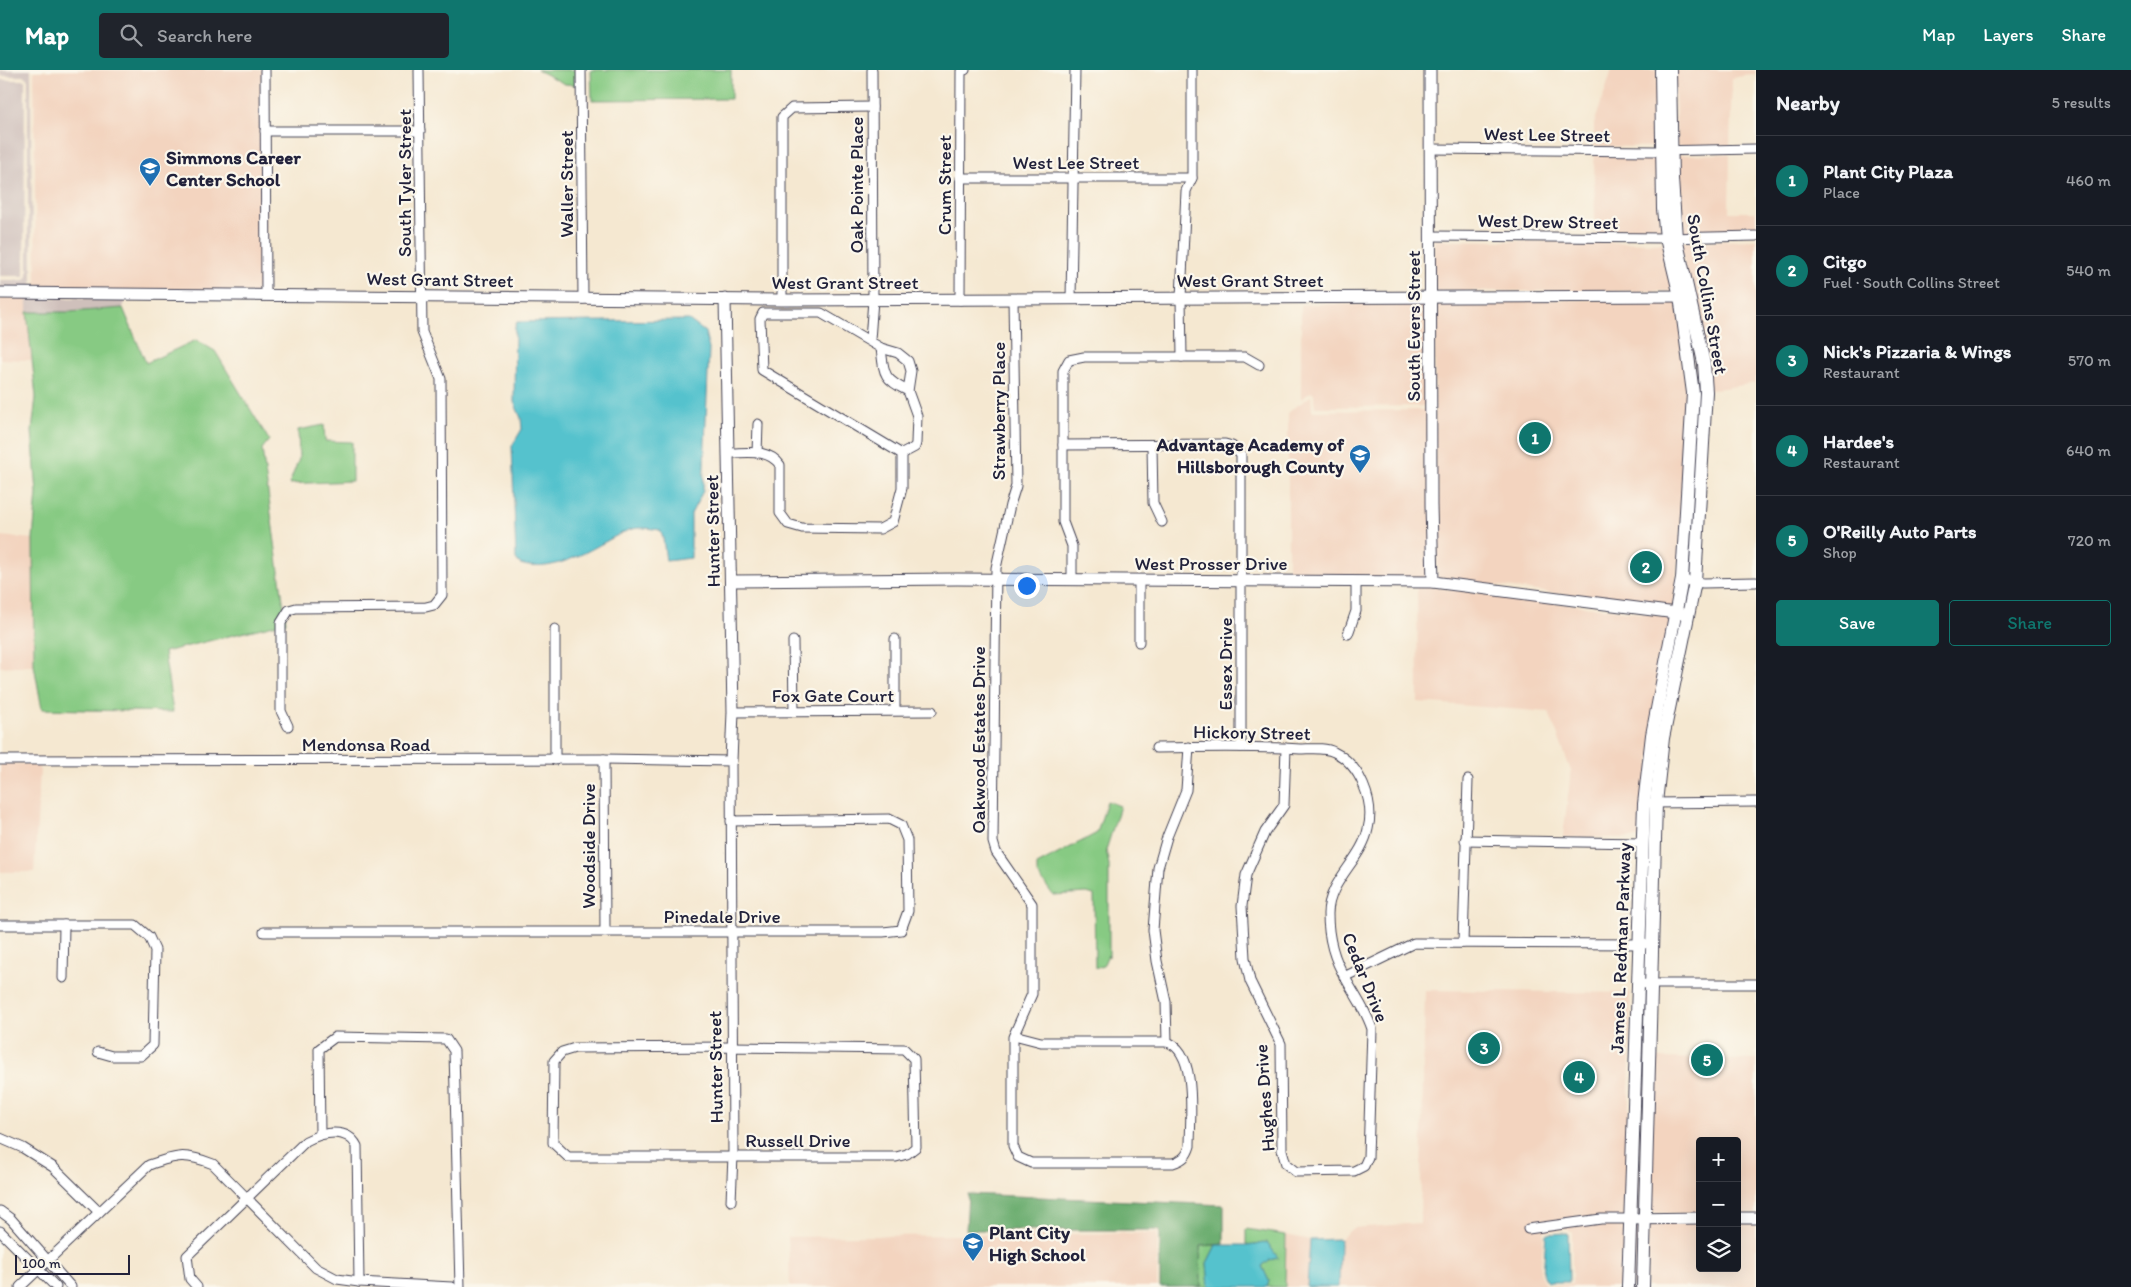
<!DOCTYPE html>
<html lang="en">
<head>
<meta charset="utf-8">
<style>
  :root { --surface:#171b24; --page:#20242c; --text:#f1f3f6; --muted:#9ea1a6; --line:#363941; --accent:#0f766e }
  body { margin:0; font-family:Itim,sans-serif; background:var(--page); color:var(--text) }
  .controls { position:absolute; right:15px; bottom:15px; display:grid; overflow:hidden; border-radius:5px; box-shadow:0 5px 20px #0002 }
  .controls button { width:45px; height:45px; display:grid; place-items:center; padding:0; border:0; border-bottom:1px solid var(--line); background:var(--surface); color:var(--text); font:25px sans-serif }
  .scale { position:absolute; left:15px; bottom:12px; width:115px; box-sizing:border-box; padding-left:5px; border:2px solid #22223b; border-top:0; font-size:14px; line-height:18px; white-space:nowrap; color:#22223b; -webkit-text-stroke:4px #fbf7ec; paint-order:stroke }
  .you { position:absolute; left:1026px; top:515px; width:18px; height:18px; margin:-12px; border:4px solid #fff; border-radius:50%; background:#1a73e8; box-shadow:0 0 0 8px #1a73e833 }
  .badge { display:grid; place-items:center; width:32px; height:32px; border-radius:50%; background:var(--accent); color:#fff; font-size:16px; font-weight:700 }
  .pin { position:absolute; translate:-50% -50%; border:2px solid #fff; box-shadow:0 1px 5px #0006 }
  .list { margin:0; padding:0; list-style:none }
  h2 { display:flex; justify-content:space-between; align-items:center; height:65px; margin:0; padding:0 20px; font-size:21px }
  h2 small { font-size:16px; font-weight:400; color:var(--muted) }
  .list li { display:grid; grid-template-columns:32px 1fr auto; gap:15px; align-items:center; box-sizing:border-box; height:90px; padding:0 20px; border-top:1px solid var(--line) }
  .list b { display:block; font-size:19px; white-space:nowrap }
  .list p { margin:0; font-size:16px; white-space:nowrap; color:var(--muted) }
  .list em { font-size:16px; font-style:normal; color:var(--muted) }
  .actions { display:flex; gap:10px; padding:15px 20px }
  .actions a { flex:1; padding:11px 0; border:1px solid var(--accent); border-radius:5px; text-align:center; font-size:18px; color:var(--accent) }
  .actions .main { background:var(--accent); color:#fff }
  .icon { flex:none; width:28px; height:28px; fill:none; stroke:currentColor; stroke-width:2; stroke-linecap:round; stroke-linejoin:round }
  .map { position:relative; flex:none; width:1756px; height:1217px; overflow:hidden }
  header { display:flex; align-items:center; gap:30px; box-sizing:border-box; height:70px; padding:0 25px; background:var(--accent); color:#fff }
  header strong { font-size:24px }
  nav { display:flex; gap:28px; margin-inline-start:auto; font-size:18px }
  .search { width:350px; height:45px; background:var(--page); display:flex; align-items:center; gap:12px; box-sizing:border-box; padding:0 18px; border-radius:5px; color:var(--muted); font-size:19px }
  main { display:flex }
  aside { flex:1; background:var(--surface) }
  .map>svg:first-child { display:block }
  .built { fill:#f3d4bf; fill-rule:evenodd }
  .industrial { fill:#cfc0bb }
  .green { fill:#87ca83; stroke:#54765f }
  .forest { fill:#6dae71; stroke:#486856 }
  .water { fill:#55c2cd; stroke:#3c7284 }
  .lines { fill:none; stroke-linecap:round; stroke-linejoin:round }
  .minor-casing { stroke:#424052; stroke-width:11 }
  .tertiary-casing { stroke:#424052; stroke-width:13 }
  .secondary-casing { stroke:#424052; stroke-width:14 }
  .minor { stroke:#fff; stroke-width:9 }
  .tertiary { stroke:#fff; stroke-width:11 }
  .secondary { stroke:#fff; stroke-width:12 }
  .labels { text-anchor:middle; stroke-width:4.5; stroke-linejoin:round; paint-order:stroke }
  .street-label { font-size:19px; fill:#22223b; stroke:#fbf7ec }
  .poi-label { font-size:19px; font-weight:bold; fill:#22223b; stroke:#fbf7ec; text-anchor:start }
</style>
</head>
<body>
<header>
<strong>Map</strong>
<div class="search"><svg class="icon" aria-label="search" viewBox="0 0 24 24"><circle cx="10" cy="10" r="6"/><path d="M15 15l6 6"/></svg>Search here</div>
<nav><a>Map</a><a>Layers</a><a>Share</a></nav>
</header>
<main>
<div class="map">
<svg width="1756" height="1217" viewBox="0 0 1756 1217">
  <rect width="100%" height="100%" fill="#fbf7ec"/>
  <filter id="ink" filterUnits="userSpaceOnUse"><feTurbulence type="fractalNoise" baseFrequency=".02" numOctaves="2"/><feDisplacementMap in="SourceGraphic" scale="10" xChannelSelector="R" yChannelSelector="G"/><feConvolveMatrix kernelMatrix="1 2 1 2 8 2 1 2 1" color-interpolation-filters="sRGB"/></filter>
  <filter id="wash" filterUnits="userSpaceOnUse"><feTurbulence type="fractalNoise" baseFrequency=".0096" numOctaves="4" result="noise"/><feDisplacementMap in="SourceGraphic" scale="20" xChannelSelector="R" yChannelSelector="G"/><feGaussianBlur stdDeviation="1.12" result="paint"/><feColorMatrix in="noise" values="0 0 0 0 0 0 0 0 0 0 0 0 0 0 0 0 0 1.4 0 .05"/><feComposite in="paint" operator="in"/></filter>
  <g filter="url(#wash)">
    <rect width="100%" height="100%" fill="#f5e8d1"/>
    <g class="built">
      <polygon points="90,0 265,0 266,225 36,223 34,1"/>
      <polygon points="1612,0 1657,0 1658,77 1594,76 1594,54"/>
      <polygon points="1674,0 1755,0 1755,4 1732,8 1730,75 1677,76"/>
      <polygon points="1730,84 1729,142 1756,142 1756,161 1679,163 1677,85"/>
      <polygon points="1594,85 1658,86 1661,164 1595,163"/>
      <polygon points="1434,170 1663,173 1675,221 1435,221"/>
      <polygon points="1756,170 1756,313 1710,320 1680,172"/>
      <polygon points="0,228 27,228 31,290 0,289"/>
      <polygon points="1435,230 1677,230 1689,323 1683,437 1673,539 1438,508 1435,435"/>
      <polygon points="1301,234 1427,235 1427,336 1315,337 1314,324 1311,322 1301,329"/>
      <polygon points="1311,326 1312,341 1431,340 1433,512 1288,511 1288,342"/>
      <polygon points="0,466 33,469 34,595 0,597"/>
      <polygon points="1417,517 1433,517 1671,547 1639,768 1563,767 1571,701 1549,642 1418,632"/>
      <polygon points="0,694 37,694 40,701 34,802 0,802"/>
      <path d="M1425 920 1630 923V988L1624 1217H1339L1340 1169 1353 1158 1420 1153ZM1568 1159 1572 1162V1214L1546 1216 1540 1205 1544 1161Z"/>
      <polygon points="1654,988 1756,990 1756,1144 1737,1144 1737,1071 1700,1071 1700,1143 1649,1143 1653,1036 1654,1035"/>
      <polygon points="1649,1152 1700,1152 1700,1198 1737,1198 1737,1152 1756,1152 1756,1217 1647,1217"/>
      <polygon points="1634,1153 1641,1153 1639,1217 1632,1217"/>
      <polygon points="1157,1163 1157,1217 790,1217 788,1167"/>
      <polygon points="1286,1165 1310,1170 1307,1217 1285,1217"/>
    </g>
    <g class="industrial">
      <polygon points="0,0 31,0 32,219 0,219 0,210 25,210 28,206 28,10 25,6 0,6"/>
      <polygon points="0,10 25,10 24,206 0,206"/>
      <polygon points="27,228 126,228 123,238 69,242 27,242"/>
    </g>
    <g class="green">
      <polygon points="537,0 577,0 577,15 565,14"/>
      <polygon points="591,0 731,0 731,29 592,30"/>
      <polygon points="123,238 146,293 196,270 215,281 269,370 262,379 286,552 164,582 173,642 42,639 34,595 33,469 37,423 32,361 36,327 27,242 69,242"/>
      <polygon points="324,355 325,371 352,372 352,411 289,414 299,389 298,360"/>
      <polygon points="1107,731 1120,736 1106,780 1109,795 1109,887 1108,885 1103,896 1095,898 1094,825 1087,823 1053,825 1037,803 1037,795 1097,763"/>
      <polygon points="1246,1159 1286,1165 1285,1217 1267,1217 1269,1211 1262,1196 1269,1190 1278,1188 1267,1172 1256,1175 1246,1174"/>
      <polygon points="1216,1175 1207,1193 1209,1217 1201,1217 1200,1176"/>
    </g>
    <polygon class="forest" points="968,1124 1224,1135 1224,1174 1200,1176 1201,1217 1160,1217 1160,1163 1158,1160 966,1160"/>
    <g class="water">
      <path d="M689 250 705 262 709 279 703 421 691 444V488L666 491 663 468 660 460C647 458 636 456 624 462 593 477 556 505 520 494L516 489 512 376 522 359 521 348 514 332 515 257 517 252Z"/>
      <polygon points="1568,1163 1569,1212 1547,1212 1543,1206 1546,1164"/>
      <polygon points="1340,1169 1339,1217 1307,1217 1310,1170"/>
      <polygon points="1267,1172 1278,1188 1269,1190 1262,1196 1269,1211 1267,1217 1209,1217 1207,1193 1216,1175 1256,1175"/>
    </g>
  </g>
  <g filter="url(#ink)">
    <g class="lines">
      <g class="minor-casing">
        <g id="minor">
          <polyline points="265,0 266,225"/>
          <polyline points="581,0 583,229"/>
          <polyline points="265,61 420,61"/>
          <polyline points="1431,79 1654,81 1756,79"/>
          <polyline points="960,108 1192,108"/>
          <polyline points="1430,166 1666,168 1756,166"/>
          <path d="M1013 229 1016 416 1010 435 996 498 993 772 996 782 1032 834V924L1013 967V1076L1018 1087 1031 1093H1173C1183 1090 1187 1086 1190 1076 1190 1050 1198 981 1167 972H1041L1014 965"/>
          <polyline points="1071,229 1075,0"/>
          <polyline points="782,230 782,47 792,38 872,37"/>
          <polyline points="960,230 961,1 965,0"/>
          <polyline points="870,270 873,230 872,0"/>
          <path d="M881 278C884 304 883 309 908 321"/>
          <polyline points="1182,287 1181,228 1186,121 1192,108 1192,0"/>
          <polyline points="1063,375 1225,374 1232,376 1241,385 1241,677"/>
          <polyline points="1152,375 1153,433 1162,452"/>
          <path d="M728 383C747 383 768 378 780 395V443L788 454 802 458 880 459 893 452 902 418V384L915 377 916 373 917 346 908 321 911 301 908 291 898 283 881 278 821 243H763L760 249 762 300 902 384"/>
          <polyline points="757,383 758,354"/>
          <polyline points="1072,510 1072,476 1063,452 1063,301 1069,290 1084,287 1245,287 1259,295"/>
          <polyline points="1139,511 1139,572"/>
          <polyline points="1689,511 1703,513 1756,512"/>
          <polyline points="555,559 555,690"/>
          <polyline points="1348,564 1356,541 1356,512"/>
          <polyline points="793,571 794,641"/>
          <polyline points="895,640 895,569"/>
          <polyline points="733,642 932,641"/>
          <polyline points="288,656 281,641 281,553 289,540 296,538 426,537 434,535 442,525 441,309 422,262 419,0"/>
          <path d="M1156 678C1204 677 1252 676 1300 679 1310 679 1325 677 1334 682 1360 694 1375 732 1368 759 1362 790 1328 811 1328 844 1328 866 1334 890 1346 909 1355 926 1366 940 1372 959L1368 1087 1364 1096 1354 1101 1296 1102 1286 1094 1282 1080 1281 974 1250 911 1245 888 1242 836 1246 805 1265 762 1284 735 1286 678"/>
          <polyline points="604,689 605,862"/>
          <polyline points="0,690 604,689 731,691 733,1086 731,1131"/>
          <polyline points="1651,733 1756,732"/>
          <polyline points="1465,770 1642,773"/>
          <polyline points="0,855 135,855 149,867 155,880 153,975 141,986 112,986 98,982"/>
          <polyline points="264,862 883,862 901,860 908,841 907,770 901,755 889,749 731,751"/>
          <polyline points="1463,873 1468,710"/>
          <polyline points="1344,907 1414,873 1644,874"/>
          <polyline points="63,908 64,855"/>
          <polyline points="1646,914 1756,914"/>
          <polyline points="1167,972 1166,932 1157,891 1153,860 1158,798 1167,767 1186,720 1189,677"/>
          <polygon points="732,977 904,979 914,989 916,1077 907,1084 896,1087 568,1087 553,1073 554,991 562,982 575,978"/>
          <polyline points="320,1064 319,979 335,967 446,969 454,981 460,1217"/>
          <polyline points="0,1068 23,1078 53,1097 99,1142"/>
          <polyline points="0,1141 11,1149 71,1217"/>
          <polyline points="1528,1159 1601,1149 1630,1149"/>
          <polyline points="0,1161 56,1217"/>
          <path d="M20 1217 149 1095C177 1085 185 1083 213 1094L316 1198 337 1209 359 1212 452 1217"/>
          <path d="M197 1217 190 1209 187 1186 306 1071C323 1062 347 1057 357 1076L359 1212"/>
        </g>
      </g>
      <g class="tertiary-casing">
        <g id="tertiary">
          <polyline points="1430,0 1431,435 1433,512"/>
          <polyline points="0,223 782,230 1688,226"/>
          <polyline points="725,229 733,642 731,691"/>
          <polyline points="731,511 957,509 1433,512 1684,544"/>
          <polyline points="1737,1148 1756,1148"/>
          <polyline points="1630,1149 1700,1148"/>
        </g>
      </g>
      <g class="secondary-casing">
        <g id="secondary">
          <polyline points="1628,1217 1644,734 1652,665 1682,509 1693,323 1680,226 1666,168 1663,139 1661,0"/>
          <polyline points="1643,1217 1656,733 1663,668 1695,512 1706,322 1704,293 1676,168 1672,109 1670,0"/>
        </g>
      </g>
      <use href="#minor" class="minor"/>
      <use href="#tertiary" class="tertiary"/>
      <use href="#secondary" class="secondary"/>
    </g>
  </g>
  <defs>
    <g id="school-pin" transform="scale(1.125)"><path d="M0 17L-7.5 6A9.5 9.5 0 1 1 7.5 6Z" fill="#1f6fb2" stroke="#fbf7ec"/><path d="M0-5L7-2L0 1L-7-2ZM-4 1L0 2.5L4 1V4Q0 6-4 4Z" fill="#fff"/></g>
  </defs>
  <g fill-rule="evenodd">
    <use href="#school-pin" x="150" y="98"/>
    <use href="#school-pin" x="1360" y="385"/>
    <use href="#school-pin" x="973" y="1173"/>
  </g>
  <g class="labels">
    <g class="street-label">
      <text transform="translate(1547 64) rotate(1)" y="7">West Lee Street</text>
      <text x="1076" y="99">West Lee Street</text>
      <text transform="translate(404 113) rotate(-90)" y="7">South Tyler Street</text>
      <text transform="translate(566 114) rotate(-90)" y="7">Waller Street</text>
      <text transform="translate(856 115) rotate(-90)" y="7">Oak Pointe Place</text>
      <text transform="translate(944 115) rotate(-90)" y="7">Crum Street</text>
      <text transform="translate(1548 151) rotate(1)" y="7">West Drew Street</text>
      <text transform="translate(440 209) rotate(1)" y="7">West Grant Street</text>
      <text x="1250" y="217">West Grant Street</text>
      <text x="845" y="219">West Grant Street</text>
      <text transform="translate(1708 224) rotate(80)" y="7">South Collins Street</text>
      <text transform="translate(1413 256) rotate(-90)" y="7">South Evers Street</text>
      <text transform="translate(998 341) rotate(-90)" y="7">Strawberry Place</text>
      <text transform="translate(712 461) rotate(-91)" y="7">Hunter Street</text>
      <text x="1211" y="500">West Prosser Drive</text>
      <text transform="translate(1225 594) rotate(-90)" y="7">Essex Drive</text>
      <text x="833" y="632">Fox Gate Court</text>
      <text transform="translate(1252 662) rotate(1)" y="7">Hickory Street</text>
      <text transform="translate(978 670) rotate(-90)" y="7">Oakwood Estates Drive</text>
      <text x="366" y="681">Mendonsa Road</text>
      <text transform="translate(588 776) rotate(-90)" y="7">Woodside Drive</text>
      <text x="722" y="853">Pinedale Drive</text>
      <text transform="translate(1620 878) rotate(-88)" y="7">James L Redman Parkway</text>
      <text transform="translate(1366 907) rotate(68)" y="7">Cedar Drive</text>
      <text transform="translate(715 997) rotate(-91)" y="7">Hunter Street</text>
      <text transform="translate(1264 1028) rotate(-94)" y="7">Hughes Drive</text>
      <text x="798" y="1077">Russell Drive</text>
    </g>
    <g class="poi-label">
      <text x="166" y="94">Simmons Career<tspan x="166" dy="22">Center School</tspan></text>
      <text x="1344" y="381" text-anchor="end">Advantage Academy of<tspan x="1344" dy="22">Hillsborough County</tspan></text>
      <text x="989" y="1169">Plant City<tspan x="989" dy="22">High School</tspan></text>
    </g>
  </g>
</svg>
<div class="controls">
<button>+</button>
<button>−</button>
<button><svg class="icon" aria-label="layers" viewBox="0 0 24 24"><path d="M12 4l9 5-9 5-9-5zM3 14l9 5 9-5"/></svg></button>
</div>
<div class="scale">100 m</div>
<div class="you"></div>
<div class="pin badge" style="left:1535px;top:368px">1</div>
<div class="pin badge" style="left:1646px;top:497px">2</div>
<div class="pin badge" style="left:1484px;top:978px">3</div>
<div class="pin badge" style="left:1579px;top:1007px">4</div>
<div class="pin badge" style="left:1707px;top:990px">5</div>
</div>
<aside>
<h2>Nearby<small>5 results</small></h2>
<ul class="list">
<li><span class="badge">1</span><div><b>Plant City Plaza</b><p>Place</p></div><em>460 m</em></li>
<li><span class="badge">2</span><div><b>Citgo</b><p>Fuel · South Collins Street</p></div><em>540 m</em></li>
<li><span class="badge">3</span><div><b>Nick's Pizzaria &amp; Wings</b><p>Restaurant</p></div><em>570 m</em></li>
<li><span class="badge">4</span><div><b>Hardee's</b><p>Restaurant</p></div><em>640 m</em></li>
<li><span class="badge">5</span><div><b>O'Reilly Auto Parts</b><p>Shop</p></div><em>720 m</em></li>
</ul>
<div class="actions"><a class="main">Save</a><a>Share</a></div>
</aside>
</main>
</body>
</html>
